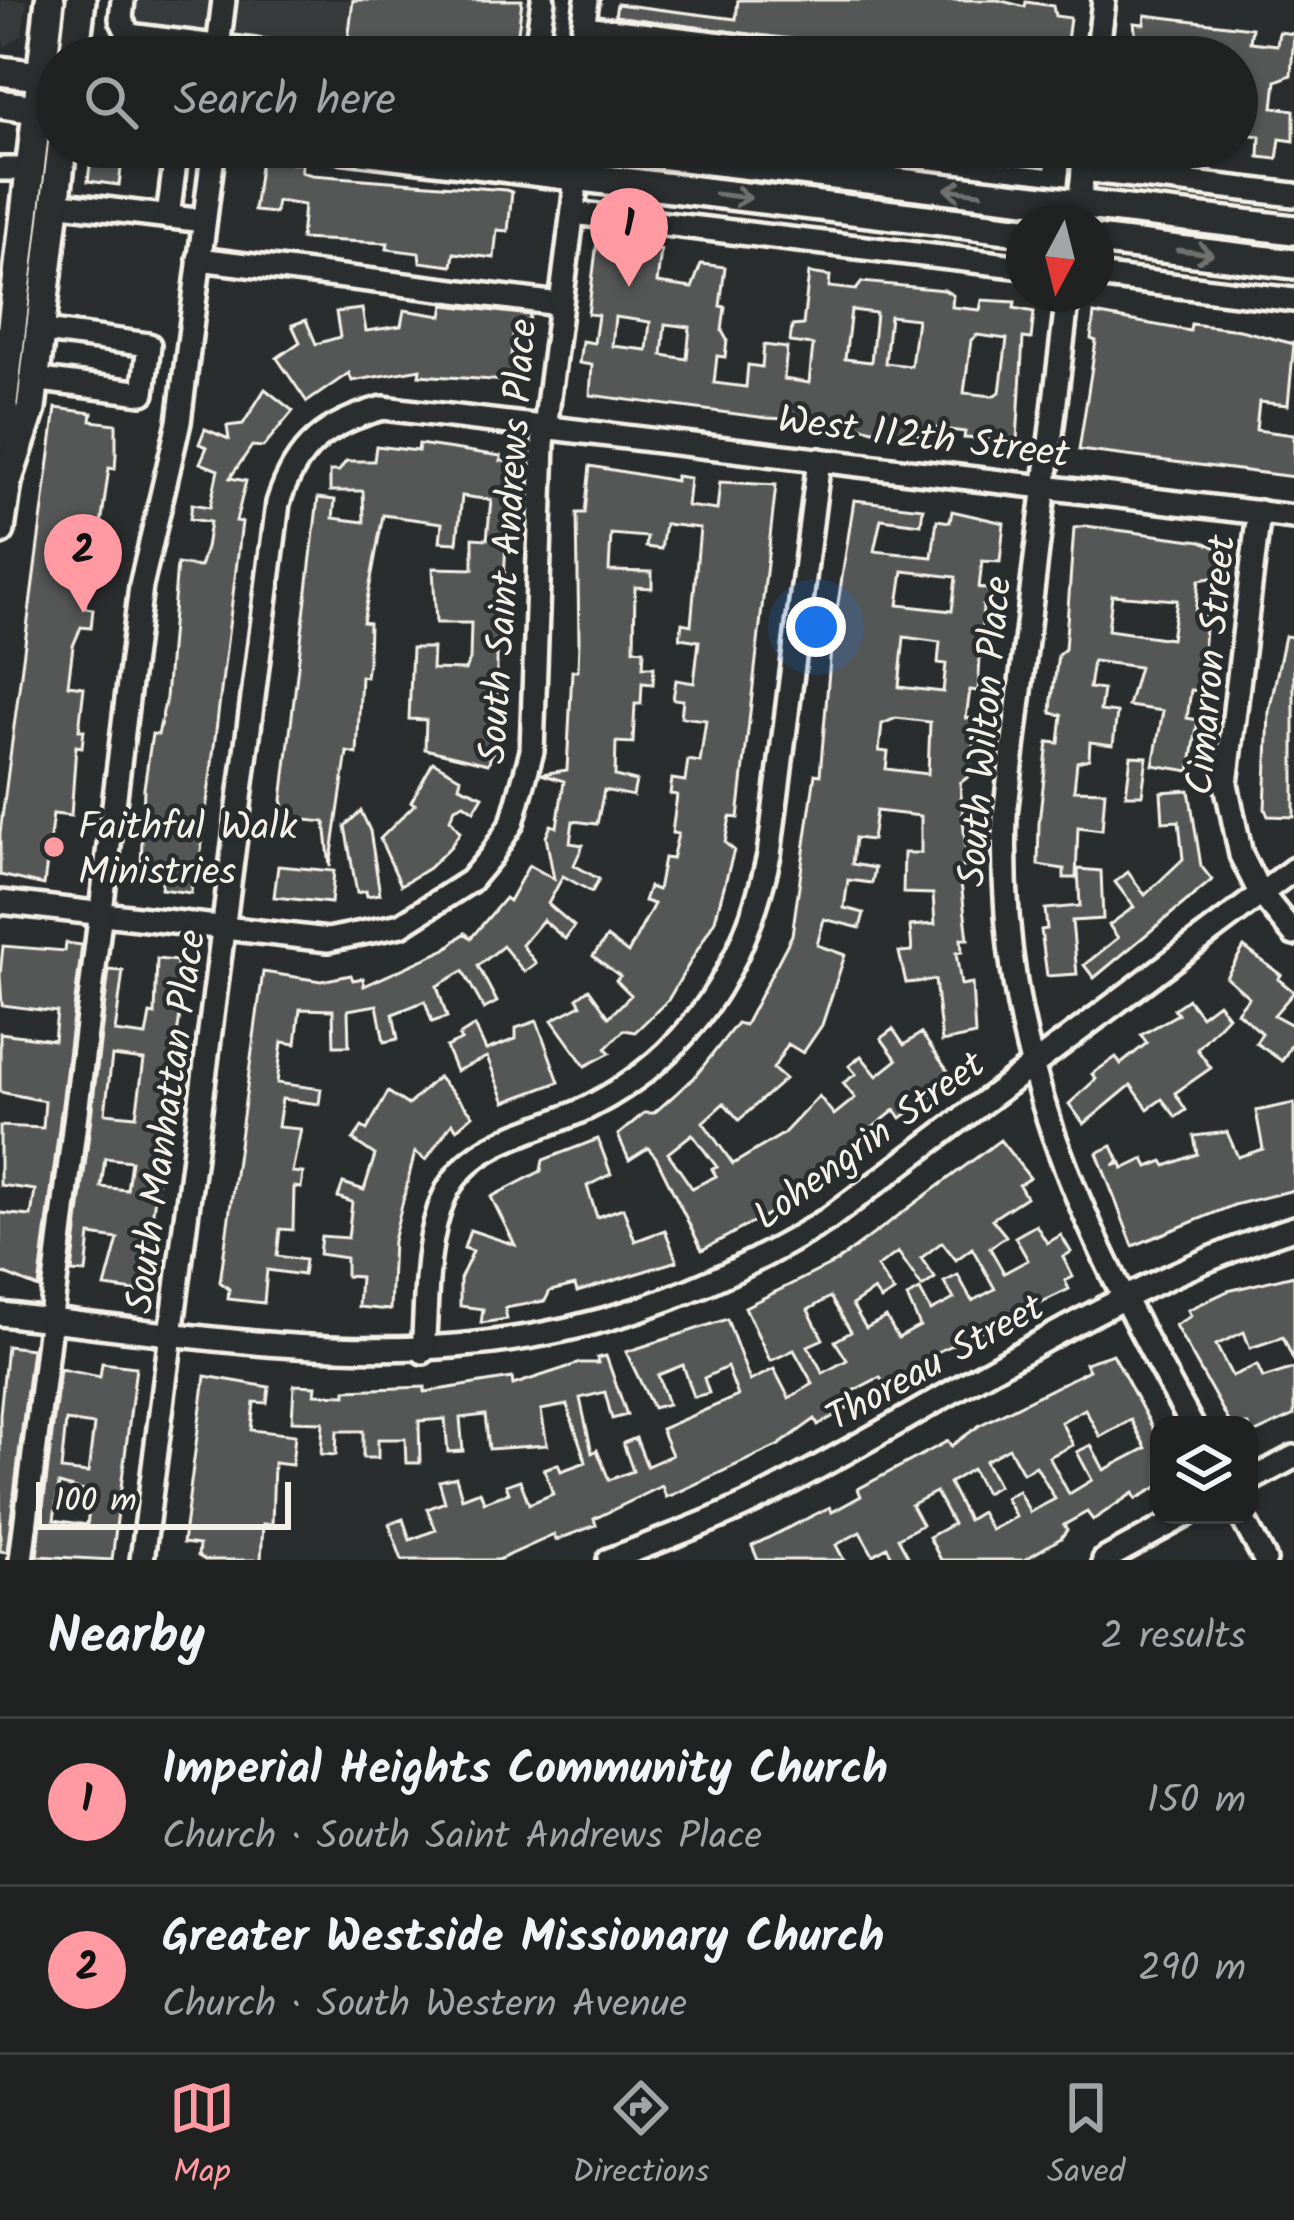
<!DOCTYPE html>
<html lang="en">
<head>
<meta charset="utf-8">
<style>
  :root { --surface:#202222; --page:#2d2f2f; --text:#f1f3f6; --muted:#a2a4a5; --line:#3d3f40; --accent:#ff9aa2 }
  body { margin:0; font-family:Kalam,sans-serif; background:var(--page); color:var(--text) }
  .controls { position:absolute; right:36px; bottom:36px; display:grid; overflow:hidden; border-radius:24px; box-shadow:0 3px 9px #0004 }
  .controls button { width:108px; height:108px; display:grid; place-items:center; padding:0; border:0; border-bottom:3px solid var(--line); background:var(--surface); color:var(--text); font:60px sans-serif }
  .compass { position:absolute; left:1006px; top:204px; width:108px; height:108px; border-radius:50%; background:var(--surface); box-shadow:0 3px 9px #0004; rotate:187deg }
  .scale { position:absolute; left:36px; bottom:30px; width:255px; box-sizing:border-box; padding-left:12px; border:6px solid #f4f1e8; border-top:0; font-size:33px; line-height:42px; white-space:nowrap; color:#f4f1e8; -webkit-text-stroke:9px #2a2d2e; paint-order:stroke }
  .you { position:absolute; left:816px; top:627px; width:42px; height:42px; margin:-30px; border:9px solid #fff; border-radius:50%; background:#1a73e8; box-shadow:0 0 0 18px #1a73e833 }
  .badge { display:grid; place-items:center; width:78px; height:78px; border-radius:50%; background:var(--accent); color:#111; font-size:39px; font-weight:700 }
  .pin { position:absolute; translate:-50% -99px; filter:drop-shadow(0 3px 6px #0008) }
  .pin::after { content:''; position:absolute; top:63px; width:42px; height:36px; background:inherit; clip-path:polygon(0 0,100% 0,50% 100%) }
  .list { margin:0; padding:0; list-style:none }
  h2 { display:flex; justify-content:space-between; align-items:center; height:156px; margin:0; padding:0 48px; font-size:51px }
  h2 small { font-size:39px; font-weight:400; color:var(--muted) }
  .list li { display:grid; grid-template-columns:78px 1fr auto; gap:36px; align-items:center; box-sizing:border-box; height:168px; padding:0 48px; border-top:3px solid var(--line) }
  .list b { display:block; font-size:45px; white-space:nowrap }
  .list p { margin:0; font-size:39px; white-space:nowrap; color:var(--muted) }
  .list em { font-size:39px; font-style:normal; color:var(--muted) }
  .icon { flex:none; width:66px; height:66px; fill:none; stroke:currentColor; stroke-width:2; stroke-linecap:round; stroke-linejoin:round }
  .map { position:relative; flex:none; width:1294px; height:1560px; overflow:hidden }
  .search { position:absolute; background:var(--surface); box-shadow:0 3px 9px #0004; left:36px; right:36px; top:36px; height:132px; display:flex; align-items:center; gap:30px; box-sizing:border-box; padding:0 42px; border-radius:66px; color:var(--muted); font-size:45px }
  .sheet { height:492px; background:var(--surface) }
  nav { display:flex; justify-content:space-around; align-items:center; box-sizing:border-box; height:168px; border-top:3px solid var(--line); background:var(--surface); font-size:33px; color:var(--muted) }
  nav a { display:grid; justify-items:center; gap:6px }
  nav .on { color:var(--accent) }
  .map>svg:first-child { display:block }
  .built { fill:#373a3a }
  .building { fill:#555756; stroke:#f4f1e8; stroke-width:3; fill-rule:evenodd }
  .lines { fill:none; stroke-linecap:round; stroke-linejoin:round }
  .minor-casing { stroke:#f4f1e8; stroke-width:30 }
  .major-casing { stroke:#f4f1e8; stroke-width:36 }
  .minor { stroke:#2a2d2e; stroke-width:21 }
  .major { stroke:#2a2d2e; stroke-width:27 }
  .oneway { stroke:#71726f }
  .poi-dot { fill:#ff9aa2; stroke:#2a2d2e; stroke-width:4.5 }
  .labels { text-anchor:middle; stroke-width:9; stroke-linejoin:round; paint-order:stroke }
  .street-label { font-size:39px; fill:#f4f1e8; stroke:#2a2d2e }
  .poi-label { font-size:39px; fill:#f4f1e8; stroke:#2a2d2e; text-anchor:start }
</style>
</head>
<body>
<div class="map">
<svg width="1294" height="1560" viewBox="0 0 1294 1560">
  <rect width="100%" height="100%" fill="#2a2d2e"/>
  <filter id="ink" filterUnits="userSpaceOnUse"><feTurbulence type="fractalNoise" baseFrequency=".00833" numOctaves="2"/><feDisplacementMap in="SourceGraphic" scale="24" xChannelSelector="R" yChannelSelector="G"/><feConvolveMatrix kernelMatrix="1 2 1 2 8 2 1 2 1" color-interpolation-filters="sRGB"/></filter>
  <g filter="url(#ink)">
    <g class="built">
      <polygon points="0,0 27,0 22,35 4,47"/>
      <polygon points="113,0 561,0 553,57 117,57 107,47"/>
    </g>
    <g class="building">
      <polygon points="353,0 522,0 515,57 410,57 347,49"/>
      <polygon points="738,0 998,0 1025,7 1026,2 1053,6 1055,16 1070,18 1065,57 1015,47 1013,57 916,57 615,16 617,4 736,19"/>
      <polygon points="1145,15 1252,28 1250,42 1277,45 1279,32 1294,34 1291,75 1276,81 1273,107 1294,110 1294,141 1280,139 1277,159 1259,157 1260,136 1237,133 1237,111 1245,112 1250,81 1237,80 1237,57 1171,57 1171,52 1137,48 1134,23 1144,24"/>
      <polygon points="604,45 705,57 605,57"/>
      <polygon points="955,147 1048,147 1045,167 954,156"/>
      <polygon points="92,149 123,153 119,185 88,181"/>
      <polygon points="261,159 302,164 301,172 312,175 506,190 512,192 508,231 497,230 494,258 454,253 452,266 420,262 419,253 387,249 388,243 301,239 304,205 277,201 275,213 254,211"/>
      <path d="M597 242 661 250 657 283 692 288 701 264 725 267 720 306 725 307 722 331 727 340 725 357 717 356 714 383 746 387 748 365 762 367 764 345 787 348 784 379 809 383 813 345 790 342 792 326 803 325 809 273 830 276 829 287 856 290 862 282 944 290 953 295 952 307 980 310 982 300 1015 302 1014 308 1034 312 1031 339 1023 338 1017 441 964 438 965 432 935 428 918 435 878 431 838 422 767 418 590 395 592 365 579 363 582 341 594 343 598 315 588 314ZM851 310 876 313 871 362 845 359ZM890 316 917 319 911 366 885 363ZM615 317 650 322 647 350 612 346ZM665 324 690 327 687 359 662 355ZM977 335 1007 339 1000 392 993 396 964 393 971 340Z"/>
      <polygon points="444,305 530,315 528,331 514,329 511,356 525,357 522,382 419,375 420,369 352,381 349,373 307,402 277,358 300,342 292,325 306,320 316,344 340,337 336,312 362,309 366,331 401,326 404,310 442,316"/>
      <polygon points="1094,314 1190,331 1191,324 1240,330 1294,344 1288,405 1259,402 1256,430 1294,435 1294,477 1079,450 1096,341 1091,339"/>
      <polygon points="265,389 293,411 263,447 252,446 230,478 246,481 236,521 242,522 197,883 192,882 191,893 161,889 164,869 141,866 144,788 152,734 158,735 166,698 177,564 200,567 206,548 210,522 190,519 192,504 210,507 218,470 200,463 207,447 199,444 205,429 229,439 227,426 243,424"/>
      <polygon points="56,408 92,413 91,421 116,424 116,455 115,469 109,468 100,532 114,534 111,555 97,554 95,570 90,570 85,608 93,609 91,628 81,627 73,646 68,685 84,687 79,730 84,730 82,747 76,746 71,816 53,814 44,885 0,875 0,833"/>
      <polygon points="419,444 501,456 501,461 510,462 503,601 497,601 497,741 488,764 425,749 426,720 409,719 412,648 433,648 432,669 465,670 470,660 471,623 436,623 433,568 473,569 473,538 487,539 491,500 462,496 457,543 440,542 442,523 383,515 363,622 369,623 368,662 366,677 361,676 357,754 347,752 330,867 325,822 287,818 282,800 318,498 335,500 333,518 364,522 363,491 330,491 330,471 339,471 346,461 374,461 376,446 418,451"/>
      <polygon points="590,466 676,481 676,476 690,478 687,506 717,510 720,482 776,485 738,818 730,817 725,843 734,850 715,920 668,1000 635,1032 624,1030 606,1048 610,1053 585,1066 552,1020 581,1005 577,998 589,989 609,1017 631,995 616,980 620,976 593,956 607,937 628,953 654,904 644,901 649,887 658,890 664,858 672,859 678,834 672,833 677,795 670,794 672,779 685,781 688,760 700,762 706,720 681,717 683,700 673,699 676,680 694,683 699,641 680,638 682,623 691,625 700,528 665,524 661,549 646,547 647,537 611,534 609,571 652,572 652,588 635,587 634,649 644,650 643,667 654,667 653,684 642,683 641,704 635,704 633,743 616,742 615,776 636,781 633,796 604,790 597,824 573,821 570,843 583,845 574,865 599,879 592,892 563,876 548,904 574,926 565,939 543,920 522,945 536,963 524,972 503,946 478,966 497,1002 484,1009 463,971 437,986 447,1017 432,1022 425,1001 393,1014 398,1039 384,1042 377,1005 348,1010 349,1046 334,1046 333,1010 300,1009 296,1044 282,1042 277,1083 321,1089 319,1104 282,1099 278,1127 301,1129 292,1172 303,1173 301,1188 294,1187 293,1230 280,1229 277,1256 305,1260 303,1275 267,1270 264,1303 228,1299 229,1289 220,1282 263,972 321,981 351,975 353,980 363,978 364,986 446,949 465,933 471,938 505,898 509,901 529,865 554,879 546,837 551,825 557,827 564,781 541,774 567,770 572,671 578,671 579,641 577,513 585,513"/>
      <path d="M854 500 923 508 921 524 881 519 874 551 932 557 937 520 950 522 952 511 1004 523 1000 562 982 561 979 588 992 590 990 607 983 606 978 691 970 690 966 718 974 719 973 749 968 777 960 783 966 853 964 867H959L968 939H961L962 952 956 953 961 985 972 983 975 1035 942 1042 935 980 906 983 899 952 912 951 910 926 935 924 933 894 903 893 904 853H921V816L876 811 872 840 855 838 852 864 875 868 872 883 848 880 844 908 864 913 860 928 824 919 817 945 845 955 822 1025 803 1053 788 1044 773 1069 785 1079 739 1120 724 1103 703 1122 733 1164 783 1134 819 1096 834 1115 855 1098 843 1083 856 1074 849 1066 861 1056 877 1076 897 1060 881 1038 893 1029 904 1045 921 1033 954 1080 901 1118 895 1110 871 1129 877 1137 853 1156 856 1160 818 1187 702 1250 656 1157 648 1148 629 1160 618 1135 644 1113H654L694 1078 737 1023 745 1025 792 935 815 774 820 775 831 648ZM903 571 956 577 952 611 898 605ZM904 637 940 642 938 663 946 664 943 692 899 687ZM896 718 930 722 928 774 886 769 888 752 879 751 882 724ZM692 1134 717 1167 712 1169 716 1176 692 1188 668 1153Z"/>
      <path d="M1086 526 1201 541 1221 550 1217 577 1199 580 1195 614 1206 616 1200 691 1191 690 1187 718 1198 720 1190 771 1153 765 1163 711 1128 706 1139 667 1093 661 1089 688 1103 690 1100 711 1117 713 1113 745 1090 742 1089 759 1077 762 1074 790 1105 791 1102 830 1078 827 1076 878H1064V869L1038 865 1039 823 1048 742 1059 743 1062 715 1051 713 1052 699 1058 655 1065 649 1074 528ZM1112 595 1177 600 1171 639 1108 630Z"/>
      <polygon points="1285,636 1294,637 1294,817 1268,816 1265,809 1269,712"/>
      <polygon points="1131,756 1147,757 1142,795 1126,795"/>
      <polygon points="433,762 461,778 459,786 483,796 474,811 464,804 455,808 450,819 460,832 451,846 429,868 401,885 380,839 415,804 411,802"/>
      <polygon points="1189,790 1201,866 1212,880 1094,978 1084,965 1118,938 1109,925 1134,907 1115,882 1128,872 1145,895 1183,859 1179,821 1163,822 1161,792"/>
      <polygon points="361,811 370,831 380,894 367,896 366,891 357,893 345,826"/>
      <polygon points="278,866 334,871 331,903 274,897"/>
      <polygon points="1078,869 1101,871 1103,919 1072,921 1077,974 1047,976 1041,930 1047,929 1045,909 1080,906"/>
      <polygon points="66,943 82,945 39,1288 0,1272 0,1213 31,1216 35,1190 0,1185 0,1126 43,1128 45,1101 0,1092 0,1033 54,1040 57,1012 2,1005 0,975 3,946 65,951"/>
      <polygon points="1244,947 1281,975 1278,979 1294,992 1274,1015 1294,1026 1294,1040 1282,1061 1256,1043 1262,1033 1237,1012 1249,997 1226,977"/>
      <path d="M157 959 177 961V971L185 978 142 1292 105 1287 118 1239 90 1235 86 1273 72 1272 109 970 123 971 115 1032 146 1036 150 1014 155 1015ZM112 1056 144 1060 136 1116 105 1113ZM105 1158 131 1161 127 1190 101 1187Z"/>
      <polygon points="1188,999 1201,1016 1218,1003 1228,1016 1197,1049 1211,1068 1175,1093 1186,1110 1176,1117 1162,1099 1148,1109 1131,1085 1084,1124 1069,1104 1096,1079 1092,1074 1116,1057 1121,1064 1147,1043 1141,1035 1178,1014 1174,1009"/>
      <polygon points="537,1021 559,1082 505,1102 487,1057 456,1071 446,1047 461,1040 459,1036 475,1026 486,1050 516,1039 516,1028"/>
      <polygon points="438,1077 473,1115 457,1129 452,1123 426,1160 415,1152 393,1241 390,1310 358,1307 360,1277 346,1276 346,1258 319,1254 321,1236 348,1238 352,1202 338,1197 343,1183 364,1190 375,1155 353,1140 362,1127 367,1130 388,1092 408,1105"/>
      <polygon points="1294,1103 1294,1190 1234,1205 1133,1246 1097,1153 1112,1146 1119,1161 1113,1166 1121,1163 1123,1169 1144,1159 1148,1167 1163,1161 1166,1166 1197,1154 1194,1136 1227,1132 1238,1157 1263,1149 1256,1111"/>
      <polygon points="598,1139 611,1174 587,1186 597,1217 623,1208 635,1241 665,1230 677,1261 577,1292 575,1285 550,1291 545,1301 505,1308 507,1319 481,1323 483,1309 460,1306 460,1279 473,1251 464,1248 470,1230 515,1245 491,1197 541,1171 543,1160"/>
      <path d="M1000 1140 1030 1178 1019 1185 1026 1197 992 1219 1006 1236 990 1248 1004 1273 1028 1260 1015 1237 1036 1225 1047 1243 1061 1235 1071 1252 1063 1257 1073 1277 1065 1281 1069 1289 933 1354 936 1360 921 1369 884 1385 880 1377 849 1393 855 1404 818 1425 815 1419 779 1445 672 1495 666 1497 662 1486 594 1519 596 1525 556 1540 554 1535 498 1560H402L389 1524 403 1519 410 1540 436 1530 427 1509 445 1502 439 1481 456 1477 462 1498 480 1491 484 1502 509 1493 506 1485 520 1480 529 1504 553 1494 544 1469 558 1464 561 1471 586 1462 567 1405 541 1410 547 1445 489 1449 485 1415 460 1418 463 1451 448 1452 445 1419 419 1421 420 1463H406L405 1439H378V1458H363V1431H337L336 1455 321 1454 323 1422 292 1421 294 1385 316 1386 315 1394 346 1395V1390L425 1387V1392L512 1378 513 1385 580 1363H598L597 1358 606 1356 627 1415 612 1419 605 1392 580 1398 592 1453 597 1450 609 1480 633 1471 623 1443 636 1438 647 1466 672 1455 661 1429 738 1396 727 1367 704 1378 709 1393 694 1397 683 1365 658 1375 668 1404 653 1408 626 1352 727 1319 750 1381 774 1369 789 1398 813 1384 794 1350 770 1361 745 1307 836 1262ZM942 1242 956 1260 972 1248 995 1289 972 1301 958 1275 944 1282 954 1299 931 1311 920 1290 907 1297 920 1326 898 1338 886 1317 866 1328 852 1305 874 1290 881 1300 894 1292 877 1267 898 1252 922 1287 935 1278 921 1258ZM830 1297 851 1332 835 1341 847 1360 823 1373 808 1346 823 1339 808 1310Z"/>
      <polygon points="1294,1275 1294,1361 1283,1337 1250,1348 1244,1332 1216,1345 1232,1376 1257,1365 1263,1378 1294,1368 1294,1415 1251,1435 1249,1425 1231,1425 1175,1325 1191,1316 1188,1310 1228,1291"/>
      <polygon points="7,1346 32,1349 7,1552 0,1551 0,1414"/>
      <path d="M1113 1354 1159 1440V1486L1136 1499 1133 1493 1093 1520 1087 1512 1064 1525 1067 1530 1061 1538 1024 1560H941L929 1537 953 1524 936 1492 911 1505 922 1525 898 1538 910 1560H894L887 1547 873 1555 860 1532 836 1545 844 1560H758L752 1546 830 1507 832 1512 861 1496 858 1489 948 1441 951 1446 980 1425 1089 1370 1085 1363ZM1085 1409 1100 1437 1131 1420 1146 1448 1104 1470 1091 1445 1077 1452 1092 1480 1069 1494 1049 1457 1073 1445 1061 1422ZM1009 1448 1023 1473 1036 1466 1055 1499 1030 1512 1018 1491 1005 1498 1016 1517 991 1530 981 1512 968 1520 949 1483 972 1469 985 1493 998 1486 985 1461Z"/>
      <path d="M102 1363 136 1367 112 1560 37 1556 60 1369 100 1377ZM66 1421 94 1425 88 1473 61 1470ZM59 1484 91 1493 87 1525 54 1520Z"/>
      <polygon points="205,1376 269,1387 267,1403 254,1402 251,1430 295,1435 292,1465 274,1463 272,1525 263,1524 261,1560 205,1560 198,1556 199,1545 183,1543"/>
    </g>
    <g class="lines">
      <g class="minor-casing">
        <g id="minor">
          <polyline points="123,0 121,19 129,35 301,57"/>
          <polyline points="584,27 827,57"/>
          <polyline points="217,56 224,0"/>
          <polyline points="535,57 543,0"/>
          <polyline points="579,57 587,0"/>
          <polyline points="1097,57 1104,0"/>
          <polyline points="0,169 29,169"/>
          <polyline points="1083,170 1294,195"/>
          <polyline points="54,203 204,221"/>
          <polyline points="573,213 1024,267"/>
          <polyline points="168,217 177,147"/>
          <polyline points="1077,222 1086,147"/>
          <polyline points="199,259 559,304"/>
          <polyline points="1096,276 1294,300"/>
          <path d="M1068 294 1005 815C997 1054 1079 1221 1192 1425"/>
          <polyline points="33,379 143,393 149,345 37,330"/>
          <polyline points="1259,512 1226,784 1241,855 1259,891 1294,934"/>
          <polyline points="0,902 328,940 401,925 470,881 491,856 512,823 532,751 543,444 575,194 569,147"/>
          <path d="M0 1314C318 1351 538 1399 828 1219L1294 869"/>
          <path d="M423 1352C427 1303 424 1243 444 1197 470 1138 538 1133 589 1107 693 1054 745 966 769 855L819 460"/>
          <polyline points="1249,1481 1294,1457"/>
          <polyline points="1241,1515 1265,1560"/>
          <polyline points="21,1560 141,586 179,422 214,147"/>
          <path d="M142 1560 278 503C296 446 327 423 383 408L1294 517"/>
          <path d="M609 1560C658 1541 707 1524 754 1501 934 1411 1100 1290 1294 1228"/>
          <polyline points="1104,1560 1186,1515"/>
        </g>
      </g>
      <g class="major-casing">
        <g id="major">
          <polyline points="74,57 81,0"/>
          <polyline points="0,71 55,78"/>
          <polyline points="0,104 57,112"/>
          <polyline points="337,147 1024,231"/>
          <polyline points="600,147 1294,230"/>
          <polyline points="1096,240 1294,264"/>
          <polyline points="7,482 3,403 50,0"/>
          <polyline points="0,530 7,482 31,409 62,147"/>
        </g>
      </g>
      <use href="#minor" class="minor"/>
      <use href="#major" class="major"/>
    </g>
    <defs><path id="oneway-shaft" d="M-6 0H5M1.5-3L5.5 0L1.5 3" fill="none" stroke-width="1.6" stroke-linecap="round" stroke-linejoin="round" transform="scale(3)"/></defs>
    <g class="oneway">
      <use href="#oneway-shaft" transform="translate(963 191) rotate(-173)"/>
      <use href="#oneway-shaft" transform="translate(733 196) rotate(7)"/>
      <use href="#oneway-shaft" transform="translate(1195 252) rotate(7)"/>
    </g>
  </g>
  <circle class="poi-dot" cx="54" cy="847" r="12"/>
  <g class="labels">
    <g class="street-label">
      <text transform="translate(924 435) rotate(7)" y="14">West 112th Street</text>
      <text transform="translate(506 541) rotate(-86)" y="14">South Saint Andrews Place</text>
      <text transform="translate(1209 665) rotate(-85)" y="14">Cimarron Street</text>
      <text transform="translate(983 731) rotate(-85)" y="14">South Wilton Place</text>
      <text transform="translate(164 1121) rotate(-82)" y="14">South Manhattan Place</text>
      <text transform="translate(868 1139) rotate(-36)" y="14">Lohengrin Street</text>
      <text transform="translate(934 1361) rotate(-29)" y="14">Thoreau Street</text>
    </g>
    <g class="poi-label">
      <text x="78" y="839">Faithful Walk<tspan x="78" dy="45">Ministries</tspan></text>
    </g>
  </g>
</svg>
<div class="controls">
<button><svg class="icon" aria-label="layers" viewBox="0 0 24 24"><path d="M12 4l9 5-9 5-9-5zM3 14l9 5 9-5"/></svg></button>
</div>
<svg class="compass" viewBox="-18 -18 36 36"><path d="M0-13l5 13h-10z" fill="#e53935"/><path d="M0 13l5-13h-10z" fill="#a2a4a5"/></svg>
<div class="scale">100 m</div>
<div class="you"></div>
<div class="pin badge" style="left:629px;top:287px">1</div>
<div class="pin badge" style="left:83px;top:613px">2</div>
<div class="search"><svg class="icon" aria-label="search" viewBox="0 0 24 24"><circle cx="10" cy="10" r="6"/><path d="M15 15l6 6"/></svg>Search here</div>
</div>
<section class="sheet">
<h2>Nearby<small>2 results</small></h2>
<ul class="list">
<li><span class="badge">1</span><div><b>Imperial Heights Community Church</b><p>Church · South Saint Andrews Place</p></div><em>150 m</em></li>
<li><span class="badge">2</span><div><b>Greater Westside Missionary Church</b><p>Church · South Western Avenue</p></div><em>290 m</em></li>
</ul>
</section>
<nav>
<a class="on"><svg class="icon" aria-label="map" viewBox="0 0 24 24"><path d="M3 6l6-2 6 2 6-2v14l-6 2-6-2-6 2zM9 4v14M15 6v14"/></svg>Map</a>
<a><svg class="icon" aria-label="directions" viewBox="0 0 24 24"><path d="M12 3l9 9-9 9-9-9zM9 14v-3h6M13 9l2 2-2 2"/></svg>Directions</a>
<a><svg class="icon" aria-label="saved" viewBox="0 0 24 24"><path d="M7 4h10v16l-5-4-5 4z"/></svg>Saved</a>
</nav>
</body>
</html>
